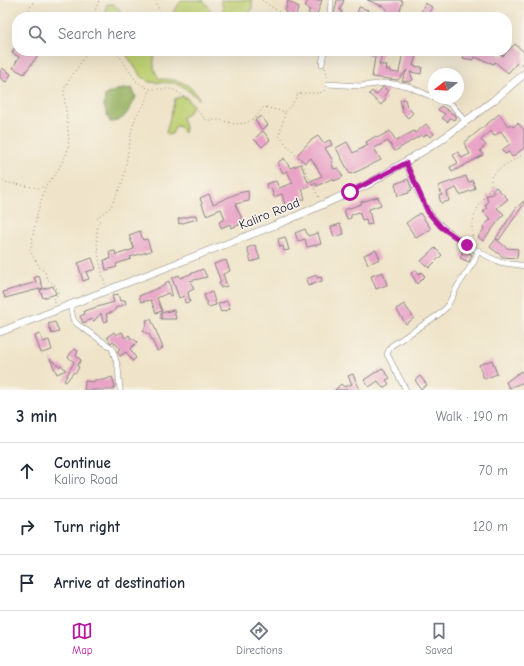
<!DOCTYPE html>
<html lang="en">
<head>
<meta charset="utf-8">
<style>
  :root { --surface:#fff; --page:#f2f2f3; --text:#1f2937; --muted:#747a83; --line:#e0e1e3; --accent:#b5179e }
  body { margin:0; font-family:"Comic Neue",sans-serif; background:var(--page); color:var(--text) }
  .compass { position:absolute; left:428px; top:68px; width:36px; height:36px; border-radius:50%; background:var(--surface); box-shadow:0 4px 16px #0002; rotate:253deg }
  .stop { position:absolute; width:12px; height:12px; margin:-9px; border:3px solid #b5179e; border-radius:50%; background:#fff }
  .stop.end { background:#b5179e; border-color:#fff; box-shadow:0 1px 4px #0008 }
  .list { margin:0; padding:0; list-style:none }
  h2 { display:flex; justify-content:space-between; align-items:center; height:52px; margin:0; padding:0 16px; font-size:17px }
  h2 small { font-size:13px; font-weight:400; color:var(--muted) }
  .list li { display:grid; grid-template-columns:26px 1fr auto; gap:12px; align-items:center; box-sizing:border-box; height:56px; padding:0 16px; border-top:1px solid var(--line) }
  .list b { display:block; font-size:15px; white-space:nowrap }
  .list p { margin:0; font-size:13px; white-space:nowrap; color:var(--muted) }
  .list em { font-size:13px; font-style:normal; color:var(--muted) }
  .icon { flex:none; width:22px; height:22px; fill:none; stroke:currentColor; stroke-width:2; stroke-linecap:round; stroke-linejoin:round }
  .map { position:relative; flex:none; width:524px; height:390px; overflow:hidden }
  .search { position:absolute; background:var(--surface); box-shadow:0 4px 16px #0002; left:12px; right:12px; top:12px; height:44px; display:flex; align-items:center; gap:10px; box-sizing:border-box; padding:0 14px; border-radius:16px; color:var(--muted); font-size:15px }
  .sheet { height:220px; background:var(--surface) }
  nav { display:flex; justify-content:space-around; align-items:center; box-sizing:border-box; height:56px; border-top:1px solid var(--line); background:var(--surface); font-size:11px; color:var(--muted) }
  nav a { display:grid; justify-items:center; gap:2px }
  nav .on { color:var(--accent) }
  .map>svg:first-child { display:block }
  .green { fill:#bfd073; stroke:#707957 }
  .forest { fill:#97b265; stroke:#5c6a50 }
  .building { fill:#e9a4c7 }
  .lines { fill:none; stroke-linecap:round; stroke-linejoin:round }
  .street-casing { stroke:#888382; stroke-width:6 }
  .secondary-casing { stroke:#888382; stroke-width:8 }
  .path { stroke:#888382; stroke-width:1; stroke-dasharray:1 3; stroke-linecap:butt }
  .street { stroke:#fff; stroke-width:5 }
  .secondary { stroke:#fff; stroke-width:7 }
  .route { stroke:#b5179e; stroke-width:5 }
  .labels { text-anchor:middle; stroke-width:3.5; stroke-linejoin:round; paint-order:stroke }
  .street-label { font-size:13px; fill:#22223b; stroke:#f7f3e8 }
</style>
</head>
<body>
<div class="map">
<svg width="524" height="390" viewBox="0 0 524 390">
  <rect width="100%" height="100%" fill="#f7f3e8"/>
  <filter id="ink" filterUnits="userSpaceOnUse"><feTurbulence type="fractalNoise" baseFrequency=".025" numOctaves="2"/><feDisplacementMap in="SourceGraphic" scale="8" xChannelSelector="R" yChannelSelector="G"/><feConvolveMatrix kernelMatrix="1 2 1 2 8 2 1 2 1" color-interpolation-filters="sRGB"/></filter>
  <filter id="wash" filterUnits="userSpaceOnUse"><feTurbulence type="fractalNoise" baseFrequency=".012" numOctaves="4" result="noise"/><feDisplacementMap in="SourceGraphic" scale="16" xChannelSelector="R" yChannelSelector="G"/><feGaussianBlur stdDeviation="0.9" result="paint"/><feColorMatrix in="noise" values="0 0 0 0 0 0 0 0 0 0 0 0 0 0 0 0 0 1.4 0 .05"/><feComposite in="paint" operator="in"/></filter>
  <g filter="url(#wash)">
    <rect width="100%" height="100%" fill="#efe4c9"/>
    <g class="green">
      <polygon points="182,0 203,0 212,12 211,17 167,17 174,11"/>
      <polygon points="220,0 252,0 252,9 247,17 223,17 223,7"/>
      <polygon points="107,4 113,4 121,11 119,17 108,17 105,11"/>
      <path d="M127 51H156C153 63 152 69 160 79 180 79 190 83 200 100L184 87 174 83 149 82 140 75 126 54Z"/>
      <polygon points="180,97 186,97 193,105 187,115 182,117 185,127 184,133 179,126 175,127 172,134 168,135 166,133 175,99"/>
    </g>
    <path class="forest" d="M132 88 136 97C130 109 125 122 110 122L104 106 105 95 117 90Z"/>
    <g id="blocks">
      <g class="building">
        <polygon points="308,0 322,0 316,17 308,13 310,10 305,7"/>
        <polygon points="337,0 344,0 340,10 342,11 341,17 334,16"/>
        <polygon points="367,0 400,0 403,1 398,17 385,17 387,9 385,9 385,7"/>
        <polygon points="288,1 299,7 295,17 285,12"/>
        <polygon points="425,3 432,7 427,17 419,17"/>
        <polygon points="359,7 368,10 365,17 356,17"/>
        <polygon points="515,44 524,52 524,61 520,66 517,63 508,73 495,62 494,64 474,57 474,60 463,58 465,51 493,51 503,56"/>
        <polygon points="14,48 17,51 34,51 39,54 24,74 13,68 19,57 12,53"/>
        <polygon points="361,51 383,51 379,65 387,65 386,70 390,70 390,72 399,73 403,51 416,55 413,66 422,67 421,74 410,72 413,80 408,82 402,81 407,70 398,80 372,77 375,57"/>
        <polygon points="2,68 11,74 6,82 0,78 0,72"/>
        <polygon points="383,87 388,91 384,96 386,99 381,105 369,94 372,91 376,95"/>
        <polygon points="405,99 407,107 413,113 408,118 403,113 400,100"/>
        <polygon points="441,106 456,116 454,120 450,118 448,122 442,118 445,114 438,110"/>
        <polygon points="499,114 508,126 511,124 513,127 518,123 524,130 524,148 512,157 509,152 505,154 502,150 510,144 501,131 494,136 491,131 481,140 486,145 480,150 483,155 452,172 450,167 458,163 453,155 458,152 462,158 470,154 464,143"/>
        <polygon points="261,116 268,125 262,130 255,120"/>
        <polygon points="426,124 434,134 430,137 427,134 423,137 421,135 395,151 388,141 374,148 381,160 356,172 350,174 336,148 347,142 353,153 368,145 366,142 376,136 377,138 390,131 396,141 414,131 415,133"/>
        <polygon points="263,131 270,140 262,147 254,139"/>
        <polygon points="318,136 323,143 330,140 332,145 325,148 333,161 331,162 334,169 338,168 343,177 334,181 333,178 317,186 316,183 302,189 305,199 285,206 282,194 274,197 271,188 268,189 266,184 276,181 279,188 293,183 287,171 283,173 277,163 284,158 290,168 301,164 308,182 322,176 311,158 305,163 297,155 310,141"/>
        <polygon points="466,176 468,182 473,181 475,189 460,195 456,188 447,192 449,201 441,203 439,196 442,195 438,186"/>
        <polygon points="408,179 412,190 409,191 409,193 398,196 395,184"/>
        <polygon points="496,187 508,199 497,208 504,214 483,241 478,237 484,229 483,227 491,219 483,212 487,208 485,206 488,202 486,196 494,193 492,190"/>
        <polygon points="248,191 249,201 235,204 244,223 231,228 230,224 221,228 219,222 225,219 221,209 206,215 200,198 209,194 213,204 238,193"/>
        <polygon points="378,197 381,205 369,209 372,224 367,225 366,219 362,220 359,212 351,215 351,218 347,219 344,210 361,204 361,202"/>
        <polygon points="524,201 524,204 499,240 496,238 516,208"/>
        <polygon points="420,213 431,229 416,238 406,223"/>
        <polygon points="196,215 197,219 179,224 178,219"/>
        <polygon points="340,224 344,234 334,237 331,227"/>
        <polygon points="305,229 308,236 318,233 321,244 307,247 305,239 298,241 295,233"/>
        <polygon points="140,231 143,240 147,239 151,251 130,257 131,259 116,264 117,267 106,270 104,260 111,259 109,252 115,251 116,255 134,249 129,235"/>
        <polygon points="285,237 289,250 284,251 283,246 280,247 278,239"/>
        <polygon points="496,239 507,248 518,249 517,258 503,257 490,247"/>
        <polygon points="255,245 260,259 251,262 247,248"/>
        <polygon points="435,248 442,255 429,268 421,261"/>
        <polygon points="376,250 380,259 368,264 364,255"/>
        <polygon points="464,250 472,255 469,262 460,258"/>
        <polygon points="92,258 96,269 86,272 89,279 83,281 78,263"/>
        <polygon points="226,260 230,271 223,274 227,286 221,288 219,283 221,282 214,264"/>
        <polygon points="203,269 207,277 190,281 194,289 188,292 190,302 185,303 184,296 179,298 172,278 179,275 180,278"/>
        <polygon points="416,270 419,274 421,272 425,276 417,284 411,273"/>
        <polygon points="383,272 387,285 376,289 371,276"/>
        <polygon points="317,275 317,278 321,277 322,281 308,286 306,279"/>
        <polygon points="39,276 43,288 5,298 3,292 36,282 34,278"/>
        <polygon points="169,281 172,295 170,296 168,293 157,298 162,311 156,313 151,300 141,302 139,296 165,285 165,283"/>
        <polygon points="53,286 56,294 43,298 40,290"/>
        <polygon points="212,292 216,305 208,307 204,295"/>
        <polygon points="118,294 120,301 125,300 126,304 115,308 115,311 106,314 108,321 103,322 101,313 94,321 92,319 83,323 80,316 85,314 84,311 114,302 112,296"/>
        <polygon points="227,301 230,309 221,312 218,304"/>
        <polygon points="404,304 414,318 406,324 396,309"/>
        <polygon points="174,310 176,319 161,319 161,313"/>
        <polygon points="151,319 163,348 157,351 149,334 143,331 147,323 146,320"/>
        <polygon points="55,322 59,332 52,334 48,324"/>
        <polygon points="114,332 116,335 122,332 125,338 129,335 132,340 133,338 137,342 130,349 136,358 132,361 126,352 120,356 117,351 120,349 113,341 111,343 107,337"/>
        <polygon points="40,334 43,342 49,340 52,350 41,353 35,336"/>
        <polygon points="74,349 78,351 76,356 81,360 77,366 79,367 76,373 74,372 66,382 64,381 74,362 68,357"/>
        <polygon points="50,359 60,367 61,365 66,370 57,374"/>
        <polygon points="492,360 497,374 484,379 479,365"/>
        <polygon points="382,368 390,378 386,380 389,384 383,388 378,381 369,387 364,380"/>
        <polygon points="521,371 524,376 524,382 509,388 506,382"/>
        <polygon points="353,374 360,390 335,390 341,384 344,387 352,384 348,376"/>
        <polygon points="420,376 427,385 421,389 415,380"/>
        <polygon points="112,377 115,386 113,390 84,390 85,381 94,382 94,380 104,380"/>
      </g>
    </g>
  </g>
  <g filter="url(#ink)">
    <use href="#blocks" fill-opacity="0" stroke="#888382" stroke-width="1"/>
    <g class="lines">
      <g class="street-casing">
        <g id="street">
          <polyline points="330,17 331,0"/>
          <polyline points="322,64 324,51"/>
          <polyline points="328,84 360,86 387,83 408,86 434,98"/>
          <polyline points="435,98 452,105 466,122"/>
          <path d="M406 163C412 179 418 196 428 210 440 230 478 253 500 262 507 264 516 264 524 266"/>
          <polyline points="70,304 73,319 77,324 112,348 118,367 120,390"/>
          <polyline points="406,390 387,354 391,346 438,315 447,307 457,287 475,260 478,250"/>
        </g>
      </g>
      <g class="secondary-casing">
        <polyline id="secondary" points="0,332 283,222 367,185 441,140 494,100 524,74"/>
      </g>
      <g class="path">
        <polyline points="155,0 162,17"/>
        <polyline points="262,0 286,17"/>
        <polyline points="27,14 34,0"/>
        <polyline points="97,17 95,11 99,0"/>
        <path d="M116 51 136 81 149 89H172L181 94 206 120H220L234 124 246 123 255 118 264 107 285 112 293 103 298 94C307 92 314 94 323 92L325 89"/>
        <polyline points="325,68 328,78"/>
        <polyline points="285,113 279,136 301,161 319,198"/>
        <polyline points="0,178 4,182 39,188 45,186"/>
        <polyline points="472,240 472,224 476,211 491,187 491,177 500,168 524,154"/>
        <path d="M105 284C101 272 92 231 100 221L97 218 111 207 123 181 132 129 136 116 144 105 149 90"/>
        <polyline points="55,303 54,299 58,294 56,286 47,279 45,272 40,268 30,251 37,214 46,185 56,174 67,153 69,140 64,93 65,87 88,51"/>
      </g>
      <use href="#street" class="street"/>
      <use href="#secondary" class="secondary"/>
    </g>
  </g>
  <g class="lines" filter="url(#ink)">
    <polyline class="route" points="350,192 406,163 428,212 441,227 467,245"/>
  </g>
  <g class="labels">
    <g class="street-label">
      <text transform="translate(269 213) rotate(-22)" y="5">Kaliro Road</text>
    </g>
  </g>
</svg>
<svg class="compass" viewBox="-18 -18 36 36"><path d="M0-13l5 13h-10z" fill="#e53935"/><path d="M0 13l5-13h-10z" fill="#747a83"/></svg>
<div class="stop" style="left:350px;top:192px"></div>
<div class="stop end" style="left:467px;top:245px"></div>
<div class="search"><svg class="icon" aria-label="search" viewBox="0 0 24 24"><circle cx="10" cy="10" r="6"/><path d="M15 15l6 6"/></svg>Search here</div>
</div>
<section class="sheet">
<h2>3 min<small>Walk · 190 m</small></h2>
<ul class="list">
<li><svg class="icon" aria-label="ahead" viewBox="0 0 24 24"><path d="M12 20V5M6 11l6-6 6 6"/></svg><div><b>Continue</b><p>Kaliro Road</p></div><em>70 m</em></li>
<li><svg class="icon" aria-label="right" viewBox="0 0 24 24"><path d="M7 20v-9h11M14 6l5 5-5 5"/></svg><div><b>Turn right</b></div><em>120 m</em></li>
<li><svg class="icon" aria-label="arrive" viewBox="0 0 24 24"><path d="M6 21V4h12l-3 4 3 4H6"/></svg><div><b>Arrive at destination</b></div></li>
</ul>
</section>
<nav>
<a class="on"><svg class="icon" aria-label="map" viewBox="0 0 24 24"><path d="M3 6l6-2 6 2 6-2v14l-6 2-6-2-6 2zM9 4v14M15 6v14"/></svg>Map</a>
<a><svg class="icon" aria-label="directions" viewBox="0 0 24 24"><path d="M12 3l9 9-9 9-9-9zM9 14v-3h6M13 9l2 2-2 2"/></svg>Directions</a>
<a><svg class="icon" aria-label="saved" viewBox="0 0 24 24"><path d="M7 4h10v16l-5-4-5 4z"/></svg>Saved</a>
</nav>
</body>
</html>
